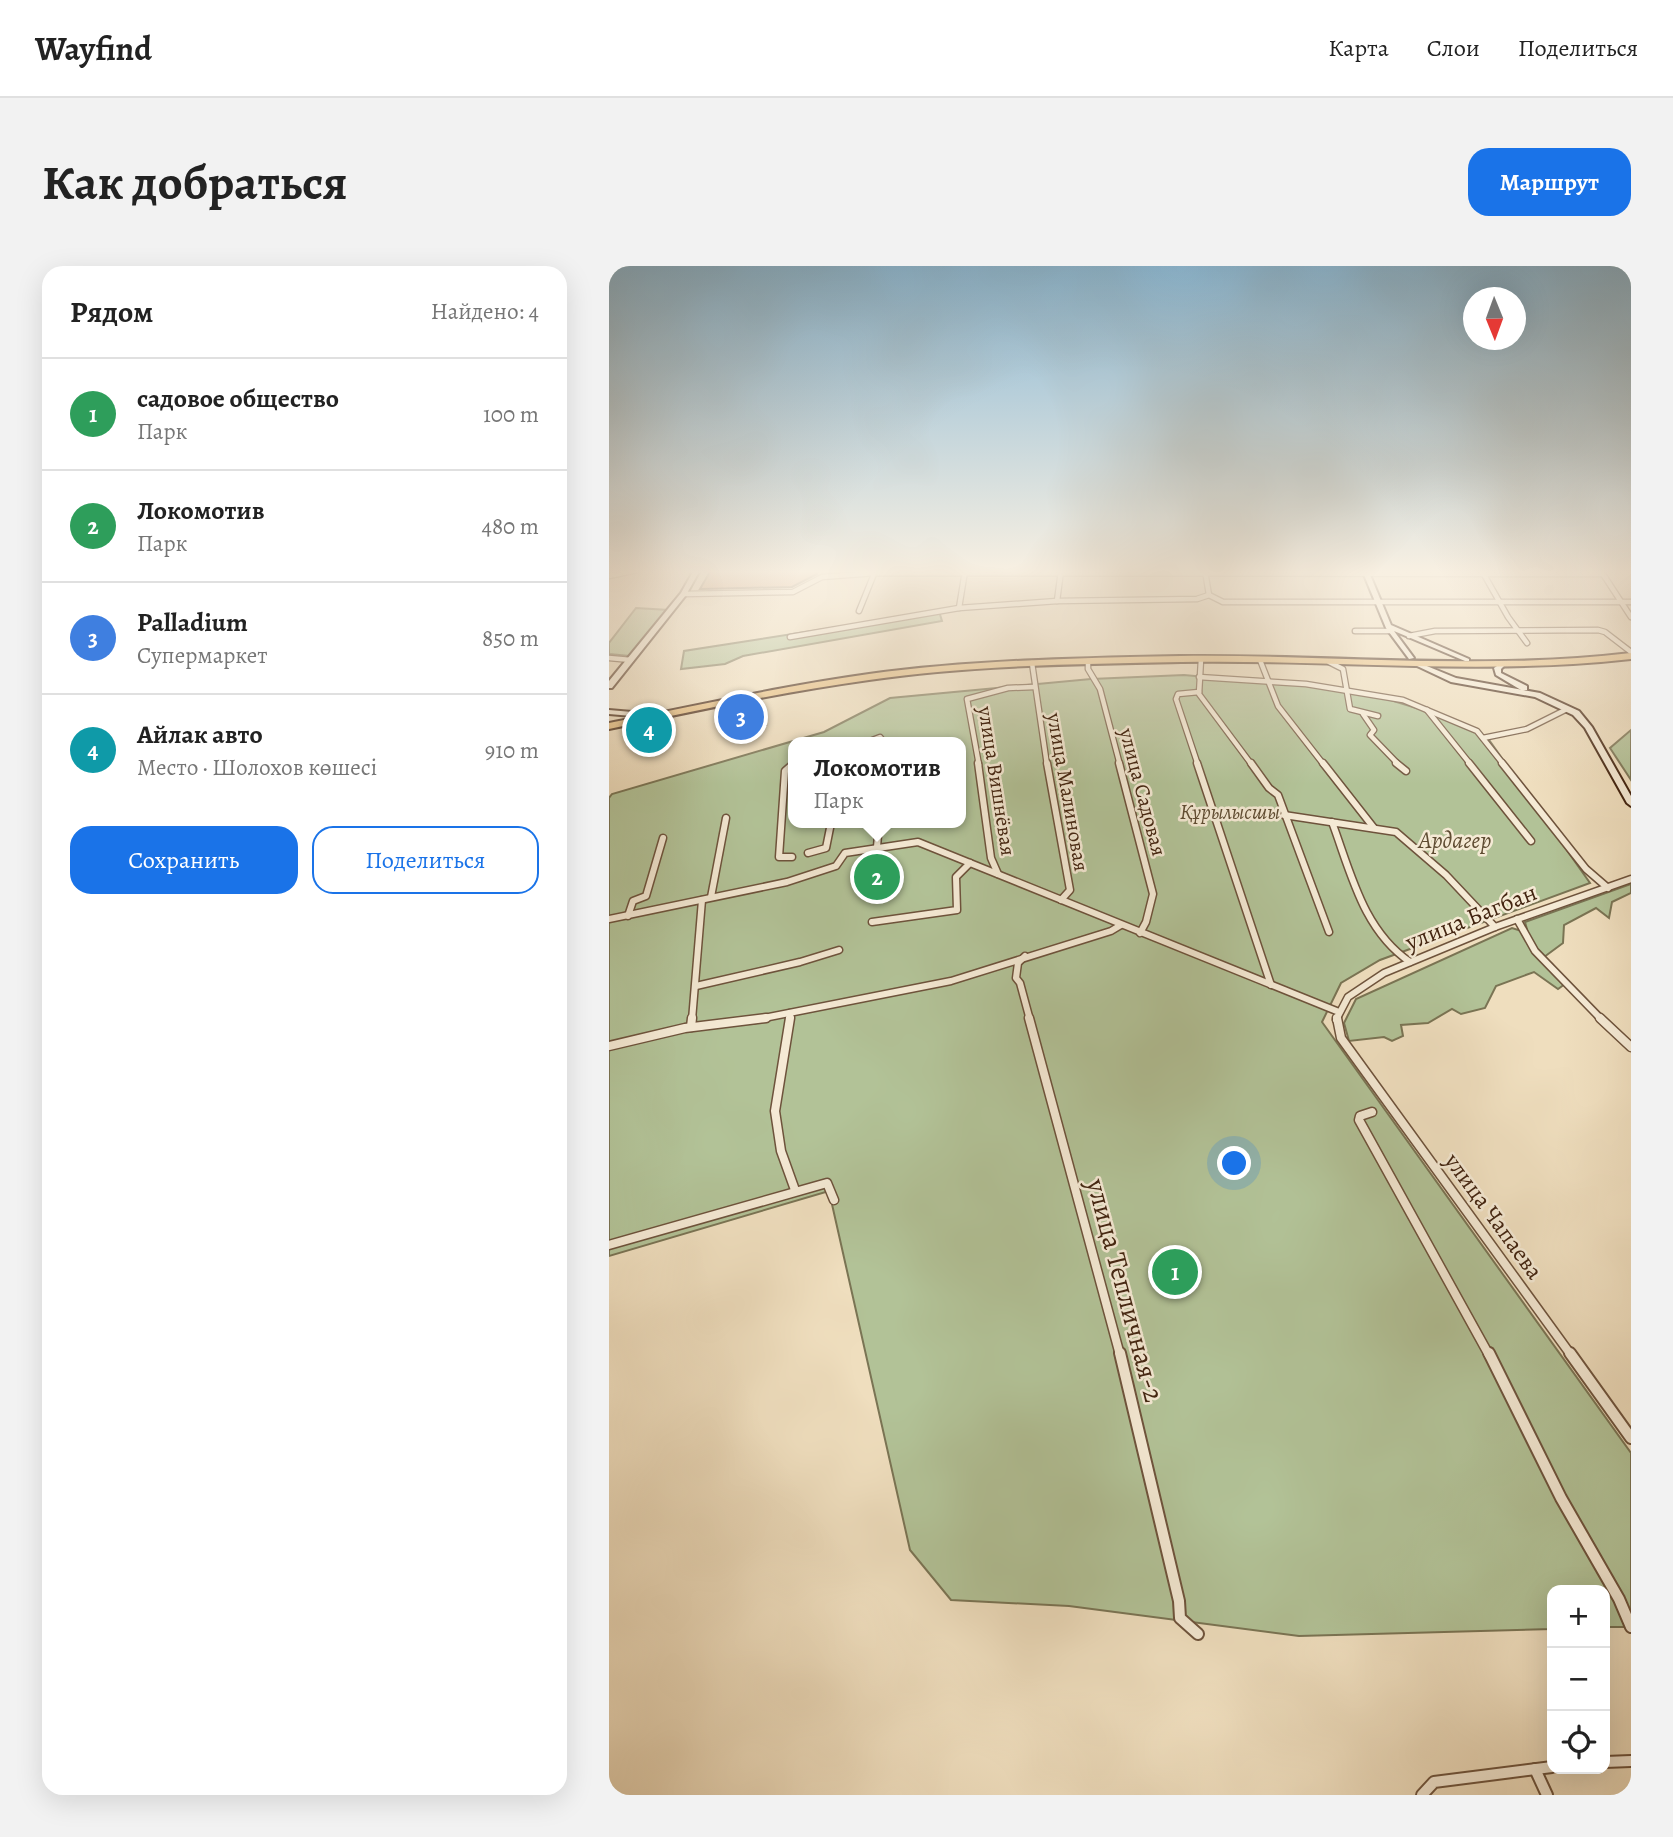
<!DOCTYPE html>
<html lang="ru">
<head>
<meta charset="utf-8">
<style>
  :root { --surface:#fff; --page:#f2f2f2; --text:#222; --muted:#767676; --line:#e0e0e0; --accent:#1a73e8 }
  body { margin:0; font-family:Alegreya,serif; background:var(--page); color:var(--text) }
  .controls { position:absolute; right:21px; bottom:21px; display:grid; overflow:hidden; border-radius:14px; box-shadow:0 7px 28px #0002 }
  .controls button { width:63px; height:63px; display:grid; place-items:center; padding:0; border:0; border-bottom:2px solid var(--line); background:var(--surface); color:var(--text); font:35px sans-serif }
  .compass { position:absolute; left:854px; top:21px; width:63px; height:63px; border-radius:50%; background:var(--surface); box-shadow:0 7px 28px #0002; rotate:179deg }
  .you { position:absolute; left:626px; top:898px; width:24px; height:24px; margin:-18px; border:5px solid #fff; border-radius:50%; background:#1a73e8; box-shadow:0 0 0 10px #1a73e833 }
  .badge { display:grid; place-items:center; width:46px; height:46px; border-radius:50%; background:var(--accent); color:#fff; font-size:23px; font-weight:700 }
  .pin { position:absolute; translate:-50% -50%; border:4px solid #fff; box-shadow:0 2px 7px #0006 }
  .popup { position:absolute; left:179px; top:471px; width:178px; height:91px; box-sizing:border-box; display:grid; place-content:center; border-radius:14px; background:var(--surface); filter:drop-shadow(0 2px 5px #0005); font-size:23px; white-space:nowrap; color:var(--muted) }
  .popup b { font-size:26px; color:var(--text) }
  .popup::after { content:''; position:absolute; left:50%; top:100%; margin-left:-14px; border:14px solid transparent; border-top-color:var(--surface) }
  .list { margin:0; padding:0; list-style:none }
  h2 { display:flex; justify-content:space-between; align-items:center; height:91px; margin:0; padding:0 28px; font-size:30px }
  h2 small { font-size:23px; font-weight:400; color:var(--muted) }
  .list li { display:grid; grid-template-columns:46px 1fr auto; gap:21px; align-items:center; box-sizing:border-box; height:112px; padding:0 28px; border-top:2px solid var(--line) }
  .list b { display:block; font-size:26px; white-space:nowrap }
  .list p { margin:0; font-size:23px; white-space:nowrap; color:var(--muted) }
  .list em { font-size:23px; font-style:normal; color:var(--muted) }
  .actions { display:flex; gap:14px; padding:21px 28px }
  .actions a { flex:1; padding:16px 0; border:2px solid var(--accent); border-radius:21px; text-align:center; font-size:24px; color:var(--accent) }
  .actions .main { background:var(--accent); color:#fff }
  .icon { flex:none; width:38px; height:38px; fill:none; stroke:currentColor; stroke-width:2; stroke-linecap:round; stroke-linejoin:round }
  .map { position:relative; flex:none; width:1022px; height:1529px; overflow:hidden; border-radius:21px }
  header { display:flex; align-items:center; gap:42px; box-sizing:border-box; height:98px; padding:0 35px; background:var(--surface); border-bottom:2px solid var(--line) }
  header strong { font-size:33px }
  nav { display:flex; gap:38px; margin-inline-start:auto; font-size:24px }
  .intro { display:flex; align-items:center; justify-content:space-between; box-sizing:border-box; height:168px; padding:0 42px }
  h1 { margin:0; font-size:49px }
  .button { padding:18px 32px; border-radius:21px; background:var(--accent); color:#fff; font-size:24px; font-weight:700 }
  main { display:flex; gap:42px; padding:0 42px }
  aside { flex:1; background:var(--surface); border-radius:21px; box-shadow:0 7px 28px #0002 }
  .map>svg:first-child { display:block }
  .green { fill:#b2c297; stroke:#7a7454; stroke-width:2; fill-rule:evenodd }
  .building { fill:#cb855d; stroke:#432511; stroke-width:2 }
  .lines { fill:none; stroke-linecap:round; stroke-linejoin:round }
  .street-far3-casing { stroke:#6e533c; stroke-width:7 }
  .street-far2-casing { stroke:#6e533c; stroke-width:9 }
  .street-far1-casing { stroke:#6e533c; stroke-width:11 }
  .street-casing { stroke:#6e533c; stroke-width:14 }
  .secondary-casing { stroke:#432511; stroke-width:4 }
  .highway-casing { stroke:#432511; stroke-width:4 }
  .street-far3 { stroke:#f5ead5; stroke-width:4.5 }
  .street-far2 { stroke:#f5ead5; stroke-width:6 }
  .street-far1 { stroke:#f5ead5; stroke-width:8 }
  .street { stroke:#f5ead5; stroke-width:10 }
  .secondary { fill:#f5ead5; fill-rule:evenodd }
  .highway { fill:#e8bf7f; fill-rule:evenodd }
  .labels { text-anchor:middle; stroke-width:5; stroke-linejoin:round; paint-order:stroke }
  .far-street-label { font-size:21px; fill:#432511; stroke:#f5ead5 }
  .far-park-label { font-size:21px; font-style:italic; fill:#5f4c32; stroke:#f5ead5 }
  .park-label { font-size:24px; font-style:italic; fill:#5f4c32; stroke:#f5ead5 }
  .street-label { font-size:24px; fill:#432511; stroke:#f5ead5 }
  .near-street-label { font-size:28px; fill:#432511; stroke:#f5ead5 }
</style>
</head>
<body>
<header>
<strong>Wayfind</strong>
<nav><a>Карта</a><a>Слои</a><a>Поделиться</a></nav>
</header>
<div class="intro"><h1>Как добраться</h1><a class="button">Маршрут</a></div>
<main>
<aside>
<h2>Рядом<small>Найдено: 4</small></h2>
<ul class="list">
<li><span class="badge" style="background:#2e9e5b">1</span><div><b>садовое общество</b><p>Парк</p></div><em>100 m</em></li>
<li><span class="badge" style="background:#2e9e5b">2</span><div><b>Локомотив</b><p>Парк</p></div><em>480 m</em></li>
<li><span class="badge" style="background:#3f7fe0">3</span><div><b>Palladium</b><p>Супермаркет</p></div><em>850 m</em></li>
<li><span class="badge" style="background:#0f9aa8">4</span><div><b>Айлак авто</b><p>Место · Шолохов көшесі</p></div><em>910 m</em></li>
</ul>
<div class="actions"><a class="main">Сохранить</a><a>Поделиться</a></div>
</aside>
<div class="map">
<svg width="1022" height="1529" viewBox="0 0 1022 1529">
  <rect width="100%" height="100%" fill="#efdebe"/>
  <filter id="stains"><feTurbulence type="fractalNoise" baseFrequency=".00286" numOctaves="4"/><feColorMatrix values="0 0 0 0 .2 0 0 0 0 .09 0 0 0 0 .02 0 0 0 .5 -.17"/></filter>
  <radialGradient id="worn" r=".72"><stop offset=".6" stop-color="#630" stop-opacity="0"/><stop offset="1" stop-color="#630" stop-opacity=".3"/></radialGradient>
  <g class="green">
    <polygon points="27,342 59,344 21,390 0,388 0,377"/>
    <polygon points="330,345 333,355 134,390 116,398 72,403 75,385"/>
    <path d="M575 409 752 425 817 445 878 471 981 617 771 694 732 717 713 756 1022 1187V1361H996V1324H943V1363L690 1370 460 1340 342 1334 301 1284 220 925 0 990V532L3 528 215 466 281 432 482 413ZM184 476H352V557H184Z"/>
    <polygon points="1022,464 1022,514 1001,482"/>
    <polygon points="1022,618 1022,627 1003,636 1000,652 987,642 955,659 954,677 931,694 956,718 949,723 925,706 887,720 876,742 852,748 843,743 819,757 792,759 794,770 783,775 775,771 740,775 735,757 747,733 903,662 919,667 916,656"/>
  </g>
  <g class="building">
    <polygon points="102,304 206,304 208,308 183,321 91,323"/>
    <polygon points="153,440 157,459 118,467 112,448"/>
  </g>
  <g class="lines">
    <g class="street-far3-casing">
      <g id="street-far3">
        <polyline points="596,305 600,329"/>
        <polyline points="873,305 899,351 918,377"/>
        <polyline points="992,305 1022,351"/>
        <polyline points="0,310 28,304"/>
        <polyline points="75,328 184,326 213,311 266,307 994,308"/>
        <polyline points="448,335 452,305"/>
        <polyline points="350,342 356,305"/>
        <polyline points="250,345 265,308"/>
        <polyline points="746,365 783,365"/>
        <polyline points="800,370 826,365 989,364 996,366 1022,386"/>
        <polyline points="181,371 350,342 448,335 588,333 600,329 614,336 1022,336"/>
        <polyline points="0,392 22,394"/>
        <polyline points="592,393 590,428 643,499"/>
        <polyline points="651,394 669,440 715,499"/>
        <polyline points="479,395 479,403 491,423 511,499"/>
        <polyline points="720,396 734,403 741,443 769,450"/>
        <polyline points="423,397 438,499"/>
        <polyline points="590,411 697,418 794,434 868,465 895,499"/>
        <polyline points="818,444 862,499"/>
        <polyline points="754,448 765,464 761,469 790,499"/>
        <polyline points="874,472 918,463 958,443"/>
        <polyline points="258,476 271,471 275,476"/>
        <polyline points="370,499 358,433 399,422 425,421"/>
        <polyline points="589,499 567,433 569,428 590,426"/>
      </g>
    </g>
    <g class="street-far2-casing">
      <g id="street-far2">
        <polyline points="369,497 382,592 389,608"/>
        <polyline points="438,497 461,624 452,634"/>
        <polyline points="510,497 544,628 537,656 531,667"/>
        <polyline points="588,497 662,719"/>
        <polyline points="642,497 660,522 669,529 720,666"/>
        <polyline points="714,497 765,562"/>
        <polyline points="787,497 797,505"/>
        <polyline points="860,497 922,575"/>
        <polyline points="893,497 977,603 999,622"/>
        <polyline points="675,549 787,566 837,609 886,661"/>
        <path d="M723 556C742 607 754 664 801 696"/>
        <polyline points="268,581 270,557"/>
        <polyline points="199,587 217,582 222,557"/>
        <polyline points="183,591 170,591 176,505 184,498"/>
        <polyline points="102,631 117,552"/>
        <polyline points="19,650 24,635 37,630 54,572"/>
        <polyline points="0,653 178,616 227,600 236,587 309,576 730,746"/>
        <polyline points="908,653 926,685 993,754"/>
        <polyline points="263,656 348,644 347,611 361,597"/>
        <polyline points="416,690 409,697 407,712 411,717 421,754"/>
        <polyline points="87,720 191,696 230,684"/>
        <polyline points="83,754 93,634"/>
        <polyline points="145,754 342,715 502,665 512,659"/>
        <polyline points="181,754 181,747"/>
        <polyline points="727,754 739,731 775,707 886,661 1022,613"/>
      </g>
    </g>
    <g class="street-far1-casing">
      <g id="street-far1">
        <polyline points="181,752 166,845 172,885 186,924"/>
        <polyline points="420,752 511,1089"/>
        <polyline points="728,752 732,772 962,1089"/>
        <polyline points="991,752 1022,781"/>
        <polyline points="82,761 83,752"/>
        <polyline points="0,780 76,762 157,752"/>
        <polyline points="763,846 751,850 750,854 880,1089"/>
        <polyline points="0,979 218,917 225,934"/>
      </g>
    </g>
    <g class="street-casing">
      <g id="street">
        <polyline points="511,1087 570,1335 571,1352 589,1368"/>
        <polyline points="880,1087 952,1232 1010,1333 1022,1361"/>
        <polyline points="961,1087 1022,1172"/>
        <polyline points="996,1496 1022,1495"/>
        <polyline points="926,1503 938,1529"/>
        <polyline points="813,1529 825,1516 943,1501"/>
      </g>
    </g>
    <g class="secondary-casing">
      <g id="secondary">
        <polygon points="85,304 91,304 77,329 3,422 0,422 0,415 72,327"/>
        <polygon points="753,304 759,304 782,359 860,393 860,395 856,395 785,365 805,392 800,393 777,362"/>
        <polygon points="808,396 847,412 931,427 970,445 983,461 1022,530 1022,540 1018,537 976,462 964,449 926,431 842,416 806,399 805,398"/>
        <polygon points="891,398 896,399 892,403 892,407 918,420 918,424 912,424 887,409 885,402"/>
        <polygon points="47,443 51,445 50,447 23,450 0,448 0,444 23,446"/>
      </g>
    </g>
    <g class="highway-casing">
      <path id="highway" d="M1022 387V393C872 410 722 393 572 396 469 398 363 399 260 414 173 426 86 445 0 463V457C86 440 173 420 260 408 363 394 469 392 572 390 722 388 872 405 1022 387Z"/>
    </g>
    <use href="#street-far3" class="street-far3"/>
    <use href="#street-far2" class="street-far2"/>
    <use href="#street-far1" class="street-far1"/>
    <use href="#street" class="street"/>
    <use href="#secondary" class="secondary"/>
    <use href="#highway" class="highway"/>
  </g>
  <linearGradient id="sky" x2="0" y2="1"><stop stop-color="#89b7d4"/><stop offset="0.59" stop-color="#f8f0e2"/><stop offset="1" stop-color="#f8f0e2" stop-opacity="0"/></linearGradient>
  <rect width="1022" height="518" fill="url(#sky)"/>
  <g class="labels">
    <g class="far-street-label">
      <text transform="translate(388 515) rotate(81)" y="7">улица Вишнёвая</text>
      <text transform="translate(459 526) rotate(80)" y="7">улица Малиновая</text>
      <text transform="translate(534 526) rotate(75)" y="7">улица Садовая</text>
    </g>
    <g class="far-park-label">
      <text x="621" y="553">Құрылысшы</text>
    </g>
    <g class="park-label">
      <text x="846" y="582">Ардагер</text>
    </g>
    <g class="street-label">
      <text transform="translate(862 651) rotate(-22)" y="8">улица Багбан</text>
      <text transform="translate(885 950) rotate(54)" y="8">улица Чапаева</text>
    </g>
    <g class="near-street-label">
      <text transform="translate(517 1024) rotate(75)" y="10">улица Тепличная-2</text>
    </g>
  </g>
  <rect width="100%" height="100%" filter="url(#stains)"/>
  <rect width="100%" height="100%" fill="url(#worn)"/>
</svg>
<div class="controls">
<button>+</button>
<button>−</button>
<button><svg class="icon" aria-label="locate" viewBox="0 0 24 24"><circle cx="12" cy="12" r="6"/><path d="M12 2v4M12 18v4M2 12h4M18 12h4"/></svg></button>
</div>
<svg class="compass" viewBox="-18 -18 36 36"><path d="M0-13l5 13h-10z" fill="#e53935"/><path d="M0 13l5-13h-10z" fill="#767676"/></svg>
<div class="you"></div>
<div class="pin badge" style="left:566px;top:1006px;background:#2e9e5b">1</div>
<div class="pin badge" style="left:268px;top:611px;background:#2e9e5b">2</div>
<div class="popup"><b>Локомотив</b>Парк</div>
<div class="pin badge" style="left:132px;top:451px;background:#3f7fe0">3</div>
<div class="pin badge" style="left:40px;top:464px;background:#0f9aa8">4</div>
</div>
</main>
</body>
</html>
